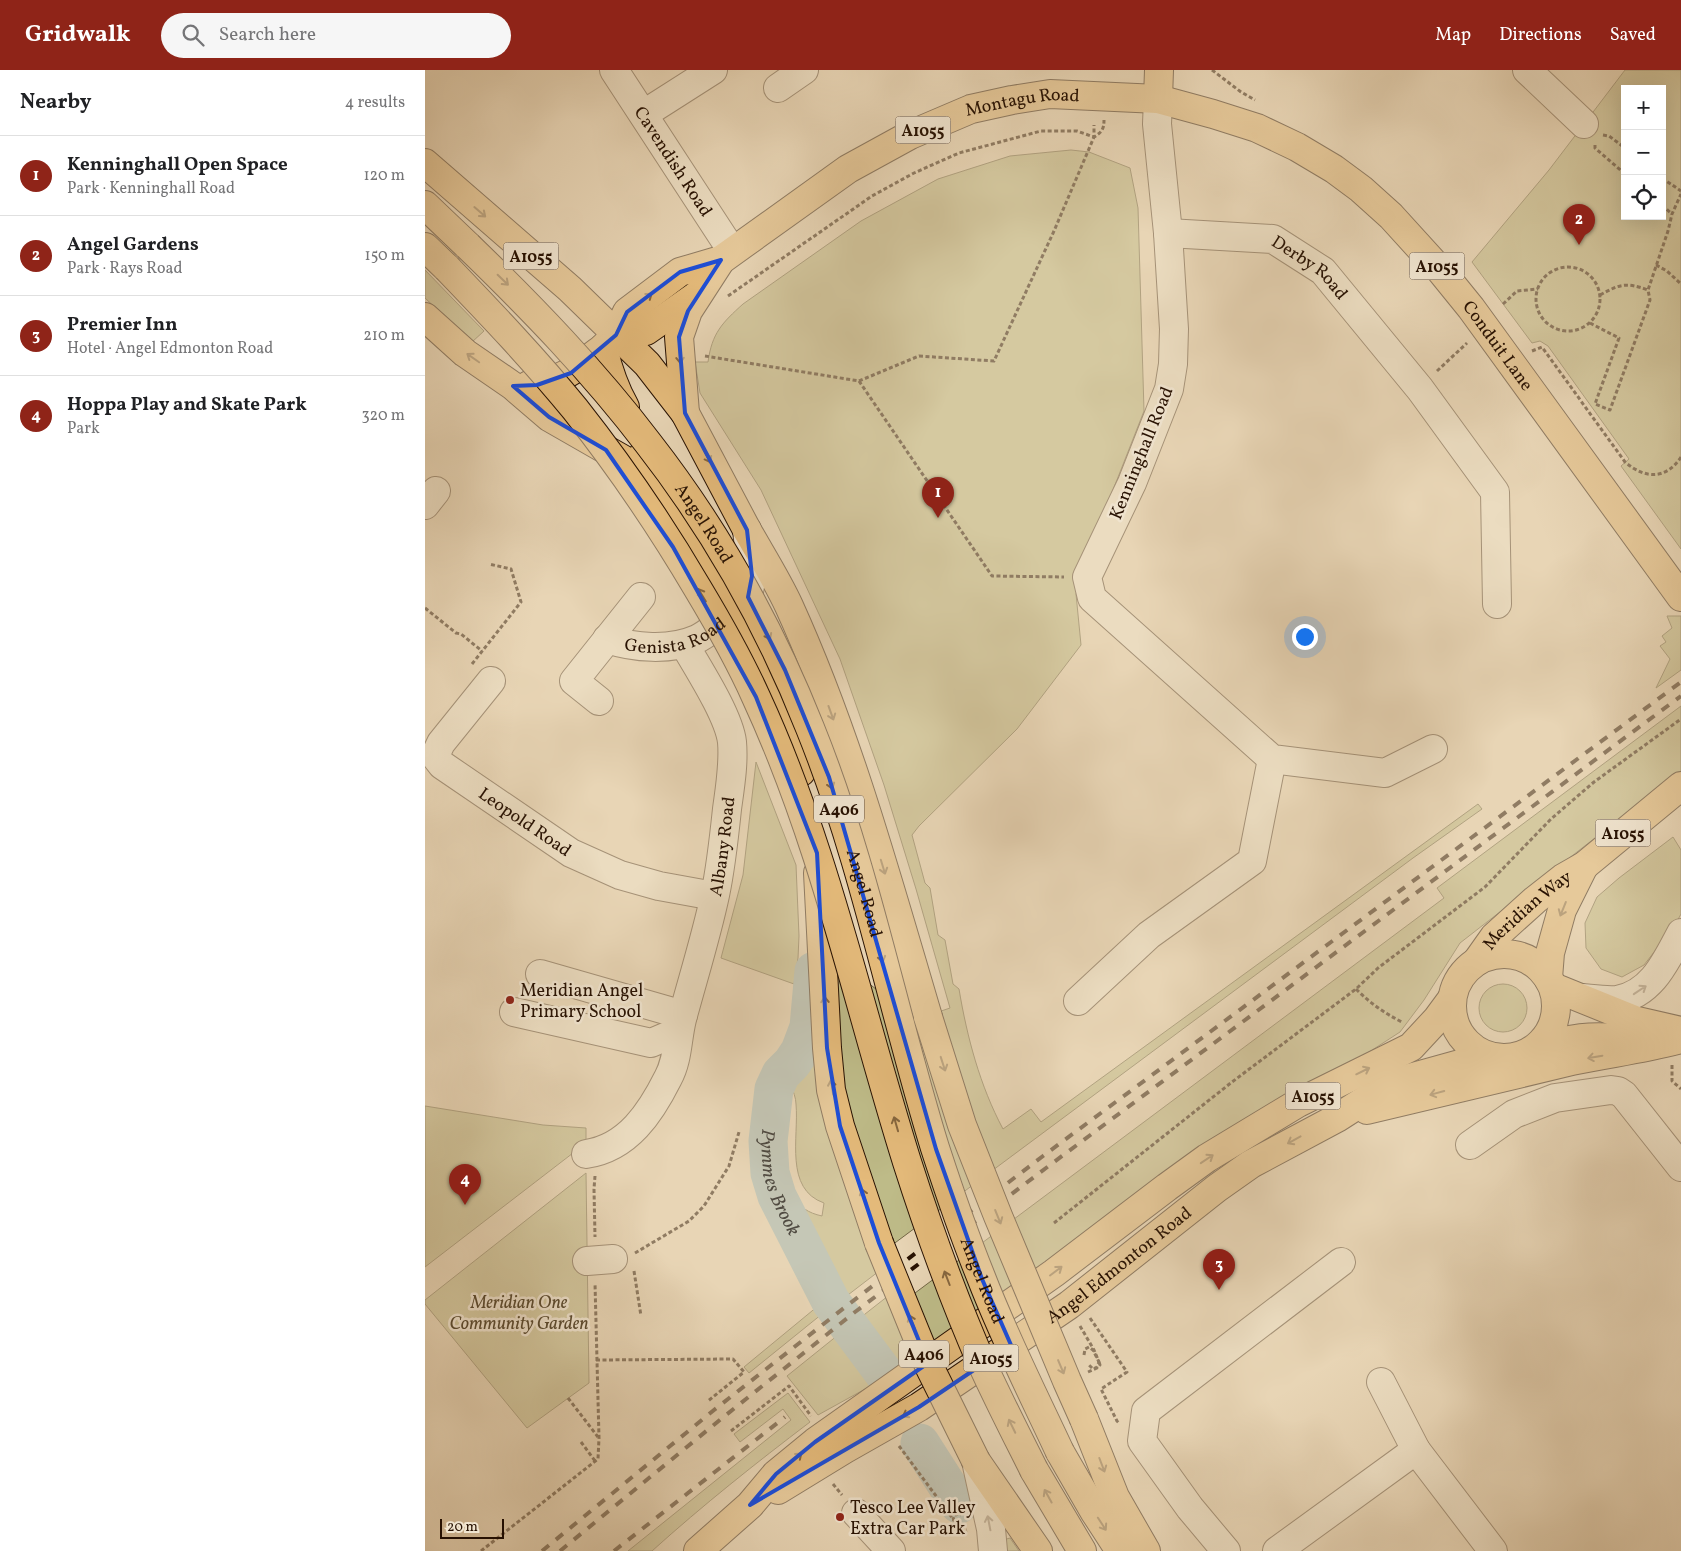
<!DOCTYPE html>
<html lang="en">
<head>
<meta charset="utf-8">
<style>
  :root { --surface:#fff; --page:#f6f6f6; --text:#202124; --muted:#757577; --line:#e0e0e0; --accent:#8f2418 }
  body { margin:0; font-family:Vollkorn,serif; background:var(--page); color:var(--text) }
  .controls { position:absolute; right:15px; top:15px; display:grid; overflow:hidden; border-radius:0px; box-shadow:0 5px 20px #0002 }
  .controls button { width:45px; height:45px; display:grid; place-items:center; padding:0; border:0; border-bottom:1px solid var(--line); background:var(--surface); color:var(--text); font:25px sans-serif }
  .scale { position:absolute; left:15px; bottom:12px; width:64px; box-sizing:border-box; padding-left:5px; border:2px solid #271102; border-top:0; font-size:14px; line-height:18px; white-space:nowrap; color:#271102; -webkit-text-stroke:4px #f0e4cf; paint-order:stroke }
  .you { position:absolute; left:879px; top:566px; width:18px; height:18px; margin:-12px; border:4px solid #fff; border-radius:50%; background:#1a73e8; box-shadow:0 0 0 8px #1a73e833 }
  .badge { display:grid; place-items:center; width:32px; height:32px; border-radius:50%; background:var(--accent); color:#fff; font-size:16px; font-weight:700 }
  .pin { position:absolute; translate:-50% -41px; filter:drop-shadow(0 1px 2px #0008) }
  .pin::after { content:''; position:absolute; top:26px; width:18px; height:15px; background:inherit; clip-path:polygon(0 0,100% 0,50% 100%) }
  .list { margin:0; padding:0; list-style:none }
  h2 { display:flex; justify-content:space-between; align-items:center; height:65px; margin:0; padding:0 20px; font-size:21px }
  h2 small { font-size:16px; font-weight:400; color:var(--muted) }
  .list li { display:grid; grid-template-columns:32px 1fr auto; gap:15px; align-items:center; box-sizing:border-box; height:80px; padding:0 20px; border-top:1px solid var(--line) }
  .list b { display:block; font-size:19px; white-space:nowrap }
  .list p { margin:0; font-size:16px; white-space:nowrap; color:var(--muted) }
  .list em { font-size:16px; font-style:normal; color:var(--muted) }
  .icon { flex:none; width:28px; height:28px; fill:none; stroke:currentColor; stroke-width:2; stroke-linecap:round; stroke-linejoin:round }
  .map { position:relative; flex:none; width:1256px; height:1481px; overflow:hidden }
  header { display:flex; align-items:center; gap:30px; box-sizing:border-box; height:70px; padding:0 25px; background:var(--accent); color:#fff }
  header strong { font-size:24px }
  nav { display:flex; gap:28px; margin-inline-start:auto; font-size:18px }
  .search { width:350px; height:45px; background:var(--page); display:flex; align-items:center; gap:12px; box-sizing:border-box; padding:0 18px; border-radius:28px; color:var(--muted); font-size:19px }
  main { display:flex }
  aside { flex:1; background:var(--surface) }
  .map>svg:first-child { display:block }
  .green { fill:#bebb88; stroke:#726645; fill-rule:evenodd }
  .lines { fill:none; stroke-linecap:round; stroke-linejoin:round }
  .river { stroke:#9bb6b8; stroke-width:39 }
  .minor-casing { stroke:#57422f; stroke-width:30 }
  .major-casing { stroke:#271102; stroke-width:30 }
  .highway-casing { stroke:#271102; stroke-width:30 }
  .path { stroke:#271102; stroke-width:3; stroke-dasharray:4 2.5; stroke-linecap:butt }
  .minor { stroke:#f0e4cf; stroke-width:28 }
  .major { stroke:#e4ba7a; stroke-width:28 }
  .highway { stroke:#e4ba7a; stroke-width:28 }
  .rail { stroke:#271102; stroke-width:4; stroke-dasharray:9 9; stroke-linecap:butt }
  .major-bridge-casing { stroke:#271102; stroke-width:30; stroke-linecap:butt }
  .highway-bridge-casing { stroke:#271102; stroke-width:30; stroke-linecap:butt }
  .path-bridge { stroke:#271102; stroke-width:3; stroke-dasharray:4 2.5; stroke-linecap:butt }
  .major-bridge { stroke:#e4ba7a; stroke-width:28 }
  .highway-bridge { stroke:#e4ba7a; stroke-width:28 }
  .oneway { stroke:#86663e }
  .oneway2 { stroke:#968573 }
  .marked { fill:none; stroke:#1d4ed8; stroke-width:4; stroke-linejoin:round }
  .poi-dot { fill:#8f2418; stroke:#f0e4cf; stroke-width:2 }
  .labels { text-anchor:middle; stroke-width:5; stroke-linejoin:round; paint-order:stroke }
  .shield { fill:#f0e4cf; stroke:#635040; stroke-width:1 }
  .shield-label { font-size:16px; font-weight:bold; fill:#271102 }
  .street-label { font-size:18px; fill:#271102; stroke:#f0e4cf }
  .poi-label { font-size:18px; fill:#271102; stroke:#f0e4cf; text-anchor:start }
  .park-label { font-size:18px; font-style:italic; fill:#5c4c31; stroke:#f0e4cf }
  .water-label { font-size:19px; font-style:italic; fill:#504b42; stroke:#f0e4cf }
</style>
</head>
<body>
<header>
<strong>Gridwalk</strong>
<div class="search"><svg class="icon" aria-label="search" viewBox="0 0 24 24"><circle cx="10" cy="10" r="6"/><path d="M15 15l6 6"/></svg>Search here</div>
<nav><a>Map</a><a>Directions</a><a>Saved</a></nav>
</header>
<main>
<aside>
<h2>Nearby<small>4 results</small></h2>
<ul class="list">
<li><span class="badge">1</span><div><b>Kenninghall Open Space</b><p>Park · Kenninghall Road</p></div><em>120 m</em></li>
<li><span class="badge">2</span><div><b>Angel Gardens</b><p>Park · Rays Road</p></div><em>150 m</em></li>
<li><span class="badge">3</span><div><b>Premier Inn</b><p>Hotel · Angel Edmonton Road</p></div><em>210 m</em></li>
<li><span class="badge">4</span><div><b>Hoppa Play and Skate Park</b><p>Park</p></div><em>320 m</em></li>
</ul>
</aside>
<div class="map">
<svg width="1256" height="1481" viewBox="0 0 1256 1481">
  <rect width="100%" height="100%" fill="#e8d5b5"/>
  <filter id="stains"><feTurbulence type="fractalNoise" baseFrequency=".004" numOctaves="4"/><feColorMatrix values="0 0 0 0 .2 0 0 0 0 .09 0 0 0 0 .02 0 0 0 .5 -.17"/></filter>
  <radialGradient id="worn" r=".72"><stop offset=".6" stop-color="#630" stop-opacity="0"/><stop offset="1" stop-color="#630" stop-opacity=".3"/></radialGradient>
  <g class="green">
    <path d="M1200 0H1256V479L1196 396 1204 389 1123 276 1115 271 1107 273 1047 192 1124 100ZM1200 19H1237V146H1200Z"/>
    <path d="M646 80 664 82 705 98 713 138 719 341 666 476 651 524 656 575 592 659 494 756 487 765 500 813 505 818 513 865 520 870 528 914 534 919C542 967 555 1016 578 1059L606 1039 616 1052 1053 734 1057 739 988 788 455 1184 462 1195 419 1228 398 1191 366 1126C375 1137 383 1143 397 1146L399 1133C359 1119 374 1067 371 1034 371 1028 368 1021 366 1015L381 997 398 970 411 929 413 889 490 950 525 938 491 819 459 715 415 589 336 420 275 323 270 292H283C287 263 297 253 318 234L436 151 513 109 585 86Z"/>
    <polygon points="0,200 59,261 47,272 0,228"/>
    <polygon points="1242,546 1256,546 1256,600 1231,618 1245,589 1235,576 1241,572 1237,566 1247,558"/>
    <polygon points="1256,636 1256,701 1035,873 999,930 975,962 941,984 882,1015 475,1300 435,1248 477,1215 486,1226 1019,828 1012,818"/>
    <polygon points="331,692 371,795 374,866 373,888 369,914 296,888 318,805"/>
    <polygon points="1248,767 1256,780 1256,844 1250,855 1219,895 1197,907 1176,899 1161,878 1160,853 1172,827 1194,808"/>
    <circle cx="1078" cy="938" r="24"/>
    <polygon points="0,1036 118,1055 161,1058 161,1073 0,1197"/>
    <polygon points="161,1103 164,1313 102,1358 0,1234 0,1230"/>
    <polygon points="393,1236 397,1244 324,1303 319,1297"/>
    <polygon points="413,1265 451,1313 393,1345 362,1306"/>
    <path d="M363 1323 385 1352C331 1393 278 1435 227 1481H203L366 1350 358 1339 315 1372 309 1364Z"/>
    <polygon points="585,1468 594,1481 579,1481 578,1470"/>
  </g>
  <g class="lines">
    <g class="river">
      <path id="s1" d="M389 901 384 957 375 981 367 993 356 1004 349 1019 343 1071 345 1103 352 1126 406 1232 461 1306"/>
      <polyline points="495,1373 534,1434"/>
    </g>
    <g class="minor-casing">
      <g id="minor">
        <path id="s2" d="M189 0 307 181"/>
        <polyline points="1102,0 1159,54"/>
        <polyline points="353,18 379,0"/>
        <polyline points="733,29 732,54 743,163 749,259 748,294 744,319 707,413 662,507 667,528 847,689 960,703 1008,679"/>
        <polyline points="219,44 288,0"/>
        <path id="s3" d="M743 163 848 169 898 201 995 319 1070 422 1072 534"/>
        <polyline points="0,435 11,421"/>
        <path id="s4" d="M182 569C209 578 245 581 272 569 281 565 289 557 297 552 307 544 319 536 323 524 330 504 324 480 322 460"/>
        <path id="s5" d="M66 611 16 673 10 686 17 695 146 783 195 805 234 816 289 826"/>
        <polyline points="174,631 149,611 216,527"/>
        <polyline points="115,904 258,945"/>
        <path d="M1157 928C1168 929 1181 931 1192 930 1227 924 1241 891 1256 863"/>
        <polyline points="653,931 724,865 827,791 847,689"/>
        <polyline points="89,942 226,973 254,961"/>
        <polyline points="1045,1075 1089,1044 1130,1028 1186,1020 1193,1021 1199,1025 1256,1097"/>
        <path id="s6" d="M161 1084C203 1078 226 1042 243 1008 253 990 252 969 257 949 268 908 281 867 290 825 296 797 299 768 302 739 305 717 309 694 307 672 304 646 273 598 259 574"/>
        <polyline points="162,1191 188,1189"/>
        <polyline points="956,1312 991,1380"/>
        <polyline points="551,1391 566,1459 568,1481"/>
        <polyline points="431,1443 466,1481"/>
        <polyline points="801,1481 765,1438 717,1371 721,1341 916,1192"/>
        <polyline points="852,1481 991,1380 1068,1481"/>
      </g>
    </g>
    <g class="major-casing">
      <g id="major">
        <polyline points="733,29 734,0"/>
        <polyline points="0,93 145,219 222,294 260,343 322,460"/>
        <polyline points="191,265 221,261 271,226"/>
        <path d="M200 337C189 318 183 299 178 278L191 265 202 242 255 202 296 190"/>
        <path id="s7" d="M260 343 254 267 263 241 296 190 423 99 485 65 546 39 587 30 625 24 733 29 788 44 832 58 872 77 909 99 936 119 966 146 1016 201 1046 238 1256 527"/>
        <polyline points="219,383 227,406 284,486 312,541 343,612 376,702"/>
        <polyline points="393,803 402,978 406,1020 415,1056 454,1173"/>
        <circle cx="1079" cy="936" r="52"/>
        <path id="s8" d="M1052 891 1069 867 1110 830 1138 808 1159 796 1256 716"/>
        <polyline points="1123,908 1125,883 1137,840 1159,796"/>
        <polyline points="1128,917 1212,951 1256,961"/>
        <path d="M1105 982C1143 967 1168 964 1209 970"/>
        <path d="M942 1040C1011 1024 1079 1007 1147 991 1184 983 1220 979 1256 969"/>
        <path id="s9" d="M353 1420 420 1379 494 1337 644 1235 792 1118 826 1094 912 1048 951 1023 981 1009 1035 994 1074 988"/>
        <polyline points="273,1481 325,1435 351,1404 390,1372 629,1203 742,1117 782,1088 873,1033 986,977 1012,949 1026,930"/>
      </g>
    </g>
    <g class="highway-casing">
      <g id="highway">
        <polyline points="0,135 43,176"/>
        <polyline points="0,177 22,198"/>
        <polyline points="0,247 40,283 88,316 124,347 227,406"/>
        <path d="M104 315C134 314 156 295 178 278"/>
        <path d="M322 460C336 485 352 510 364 536 424 668 462 809 503 947"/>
        <polyline points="659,1349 690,1427 721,1481"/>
        <polyline points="635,1382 669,1441 695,1481"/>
        <polyline points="551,1391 613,1481"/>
        <polyline points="609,1400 657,1481"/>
      </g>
    </g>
    <g class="path">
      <polyline points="787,0 816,22 830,30"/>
      <polyline points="1178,65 1184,66 1200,78"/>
      <polyline points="1170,75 1170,78 1200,104"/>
      <polyline points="1237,108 1256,121"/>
      <polyline points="1237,135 1247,144"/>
      <polyline points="1231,195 1242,201 1256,214"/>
      <circle cx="1143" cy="229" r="32"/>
      <path d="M1175 225C1195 214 1201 212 1223 220"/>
      <path d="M303 226 447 126 489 103 534 83 616 61H652L669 67C677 62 679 59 679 50"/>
      <polyline points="1078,234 1092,221 1113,219"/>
      <polyline points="1165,253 1194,268 1170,334 1185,340 1225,230 1223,220 1243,161 1247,144 1256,124"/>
      <path d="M1107 281 1117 277 1200 392C1220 409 1241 410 1256 387"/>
      <polyline points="280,286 434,311 494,286 569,291 629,161 669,67 669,55"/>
      <polyline points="1012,301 1042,273"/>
      <polyline points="434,311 567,506 639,507"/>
      <polyline points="0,538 31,563 36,564 57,581"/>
      <polyline points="47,594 96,532 86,499 64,494"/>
      <path d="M931 919C945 933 959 943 977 952"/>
      <polyline points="1247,995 1247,1011 1256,1019"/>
      <polyline points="170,1106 169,1119 170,1167"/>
      <polyline points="629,1153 807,1012 931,919 953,898 1060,817 1126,749 1169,712 1256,649"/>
      <polyline points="210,1183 264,1151 279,1136 304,1096 314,1062"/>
      <polyline points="209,1201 216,1246"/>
      <polyline points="665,1248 702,1302 676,1319 692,1351 695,1354"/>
      <polyline points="655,1256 669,1280 674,1292 672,1297 668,1299 664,1295"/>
      <polyline points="659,1285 660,1279 664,1277 668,1280 674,1292"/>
      <polyline points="171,1290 308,1289 319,1302 283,1331"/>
      <polyline points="143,1328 173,1367"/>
      <polyline points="306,1361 364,1316 386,1346"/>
      <polyline points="156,1372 170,1391"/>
      <polyline points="474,1376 537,1461 542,1460"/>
      <polyline points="408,1414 417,1425"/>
      <polyline points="56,1481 173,1389 174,1368 170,1213"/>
    </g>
    <use href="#minor" class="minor"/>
    <use href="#major" class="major"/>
    <use href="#highway" class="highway"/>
    <g class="rail">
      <polyline points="117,1481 289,1340 424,1234 618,1086 1256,612"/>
      <polyline points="135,1481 296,1349 430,1242 625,1095 1256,626"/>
      <polyline points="189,1481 360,1347"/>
    </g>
    <g class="major-bridge-casing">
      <polyline id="major-bridge" points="454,1173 504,1296 551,1391"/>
    </g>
    <g class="highway-bridge-casing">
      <g id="highway-bridge">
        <path id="s10" d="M43 176C107 238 169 302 223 373 290 459 345 557 385 658 440 794 467 939 510 1078 524 1121 539 1165 556 1207 579 1267 608 1324 635 1382"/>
        <path d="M22 198C66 244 110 290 150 339 195 396 236 456 273 519 294 554 314 589 331 627 400 776 433 936 482 1092 504 1161 529 1230 558 1296 574 1331 592 1366 609 1400"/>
        <polyline points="503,947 537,1055 573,1146 642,1311 659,1349"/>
      </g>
    </g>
    <g class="path-bridge">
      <polyline points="663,1302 672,1298 675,1295 674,1292"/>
      <polyline points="529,1451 528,1447 532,1444 536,1445"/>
    </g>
    <use href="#major-bridge" class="major-bridge"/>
    <use href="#highway-bridge" class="highway-bridge"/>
  </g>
  <defs><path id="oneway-shaft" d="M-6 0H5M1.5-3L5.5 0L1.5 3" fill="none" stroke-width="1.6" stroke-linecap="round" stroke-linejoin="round" transform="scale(1.25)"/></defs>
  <g class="oneway">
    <use href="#oneway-shaft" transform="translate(55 142) rotate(41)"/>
    <use href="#oneway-shaft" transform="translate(78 210) rotate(44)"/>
    <use href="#oneway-shaft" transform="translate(221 228) rotate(-37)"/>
    <use href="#oneway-shaft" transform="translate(255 286) rotate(88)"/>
    <use href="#oneway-shaft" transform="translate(48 288) rotate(-145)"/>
    <use href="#oneway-shaft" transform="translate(282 386) rotate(62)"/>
    <use href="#oneway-shaft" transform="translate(277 525) rotate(-121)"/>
    <use href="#oneway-shaft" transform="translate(342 563) rotate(64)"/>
    <use href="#oneway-shaft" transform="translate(406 643) rotate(70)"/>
    <use href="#oneway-shaft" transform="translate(405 712) rotate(72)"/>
    <use href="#oneway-shaft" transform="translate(458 797) rotate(73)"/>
    <use href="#oneway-shaft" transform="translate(1138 839) rotate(112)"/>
    <use href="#oneway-shaft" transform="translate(456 885) rotate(75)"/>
    <use href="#oneway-shaft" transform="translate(400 934) rotate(-92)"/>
    <use href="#oneway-shaft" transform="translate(1170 987) rotate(170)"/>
    <use href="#oneway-shaft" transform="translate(518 994) rotate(72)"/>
    <use href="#oneway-shaft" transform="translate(938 1001) rotate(-26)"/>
    <use href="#oneway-shaft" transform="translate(407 1017) rotate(-99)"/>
    <use href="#oneway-shaft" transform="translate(1012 1023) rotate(165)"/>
    <use href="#oneway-shaft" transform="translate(471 1054) rotate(-106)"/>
    <use href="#oneway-shaft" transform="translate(869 1070) rotate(151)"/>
    <use href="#oneway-shaft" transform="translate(782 1089) rotate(-34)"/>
    <use href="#oneway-shaft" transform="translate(439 1126) rotate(-108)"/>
    <use href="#oneway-shaft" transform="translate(573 1147) rotate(68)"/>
    <use href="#oneway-shaft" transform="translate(631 1201) rotate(-37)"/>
    <use href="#oneway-shaft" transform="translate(522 1208) rotate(-111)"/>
    <use href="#oneway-shaft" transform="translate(487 1252) rotate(-112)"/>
    <use href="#oneway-shaft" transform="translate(636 1297) rotate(67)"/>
    <use href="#oneway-shaft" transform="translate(484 1343) rotate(151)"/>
    <use href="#oneway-shaft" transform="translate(587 1356) rotate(-116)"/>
    <use href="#oneway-shaft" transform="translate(371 1388) rotate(-40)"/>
    <use href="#oneway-shaft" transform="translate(677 1395) rotate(69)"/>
    <use href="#oneway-shaft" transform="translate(623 1426) rotate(-119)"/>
    <use href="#oneway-shaft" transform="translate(677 1454) rotate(57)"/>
  </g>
  <g class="oneway2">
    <use href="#oneway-shaft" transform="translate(1215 920) rotate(-34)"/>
    <use href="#oneway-shaft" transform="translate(564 1453) rotate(-101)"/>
  </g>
  <path d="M0 0H1256V1481H0ZM296 190 263 241 254 267 260 343 322 460 327 506 323 527 360 600 404 707 511 1079 557 1209 586 1275 494 1337 325 1435 351 1404 390 1372 503 1293 454 1173 415 1056 402 978 392 783 331 627 248 477 181 380 124 347 88 316 112 315 146 303 191 265 202 242 255 202Z" fill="#e8d5b5" fill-opacity=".55" fill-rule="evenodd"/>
  <path class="marked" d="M296 190 263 241 254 267 260 343 322 460 327 506 323 527 360 600 404 707 511 1079 557 1209 586 1275 494 1337 325 1435 351 1404 390 1372 503 1293 454 1173 415 1056 402 978 392 783 331 627 248 477 181 380 124 347 88 316 112 315 146 303 191 265 202 242 255 202Z"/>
  <g class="poi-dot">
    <circle cx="85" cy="930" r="5"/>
    <circle cx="415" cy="1447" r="5"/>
  </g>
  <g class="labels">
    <g class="shield">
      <rect x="470.5" y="46.5" width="55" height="27" rx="4"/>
      <rect x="78.5" y="172.5" width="55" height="27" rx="4"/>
      <rect x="984.5" y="182.5" width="55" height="27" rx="4"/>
      <rect x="389" y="725.5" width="50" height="27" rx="4"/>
      <rect x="1170.5" y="749.5" width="55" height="27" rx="4"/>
      <rect x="860.5" y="1012.5" width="55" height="27" rx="4"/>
      <rect x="474" y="1270.5" width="50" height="27" rx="4"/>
      <rect x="538.5" y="1274.5" width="55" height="27" rx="4"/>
    </g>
    <g class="shield-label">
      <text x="498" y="66">A1055</text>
      <text x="106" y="192">A1055</text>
      <text x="1012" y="202">A1055</text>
      <text x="414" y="745">A406</text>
      <text x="1198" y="769">A1055</text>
      <text x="888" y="1032">A1055</text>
      <text x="499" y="1290">A406</text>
      <text x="566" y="1294">A1055</text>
    </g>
    <g class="street-label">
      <text dy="6" stroke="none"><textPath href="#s7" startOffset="510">Montagu Road</textPath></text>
      <text dy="6" stroke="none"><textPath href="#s2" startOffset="109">Cavendish Road</textPath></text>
      <text dy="6" stroke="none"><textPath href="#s3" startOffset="152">Derby Road</textPath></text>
      <text dy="6" stroke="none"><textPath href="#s7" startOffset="1079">Conduit Lane</textPath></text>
      <text transform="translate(716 383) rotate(-68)" y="6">Kenninghall Road</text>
      <text dy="6" stroke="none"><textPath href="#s10" startOffset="365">Angel Road</textPath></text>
      <text dy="6" stroke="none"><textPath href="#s4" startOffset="71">Genista Road</textPath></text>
      <text dy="6" stroke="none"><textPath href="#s5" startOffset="206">Leopold Road</textPath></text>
      <text dy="6" stroke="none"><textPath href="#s6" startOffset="355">Albany Road</textPath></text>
      <text dy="6" stroke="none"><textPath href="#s10" startOffset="770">Angel Road</textPath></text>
      <text dy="6" stroke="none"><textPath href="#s8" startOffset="72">Meridian Way</textPath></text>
      <text dy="6" stroke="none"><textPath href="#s9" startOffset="409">Angel Edmonton Road</textPath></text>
      <text dy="6" stroke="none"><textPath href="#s10" startOffset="1175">Angel Road</textPath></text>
    </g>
    <g class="poi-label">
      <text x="95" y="926">Meridian Angel<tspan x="95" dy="21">Primary School</tspan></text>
      <text x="425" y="1443">Tesco Lee Valley<tspan x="425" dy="21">Extra Car Park</tspan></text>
    </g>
    <g class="park-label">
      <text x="94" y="1238">Meridian One<tspan x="94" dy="21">Community Garden</tspan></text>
    </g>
    <g class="water-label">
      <text dy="7" stroke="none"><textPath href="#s1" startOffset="224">Pymmes Brook</textPath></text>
    </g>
  </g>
  <rect width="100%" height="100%" filter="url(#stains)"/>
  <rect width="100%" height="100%" fill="url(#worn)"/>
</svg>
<div class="controls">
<button>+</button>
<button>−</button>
<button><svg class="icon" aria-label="locate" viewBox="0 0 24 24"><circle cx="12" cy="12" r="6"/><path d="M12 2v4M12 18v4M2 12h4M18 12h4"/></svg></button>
</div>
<div class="scale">20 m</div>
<div class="you"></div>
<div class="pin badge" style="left:513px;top:448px">1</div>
<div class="pin badge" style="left:1154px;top:175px">2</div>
<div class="pin badge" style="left:794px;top:1220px">3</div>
<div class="pin badge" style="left:40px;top:1135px">4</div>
</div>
</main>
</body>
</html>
